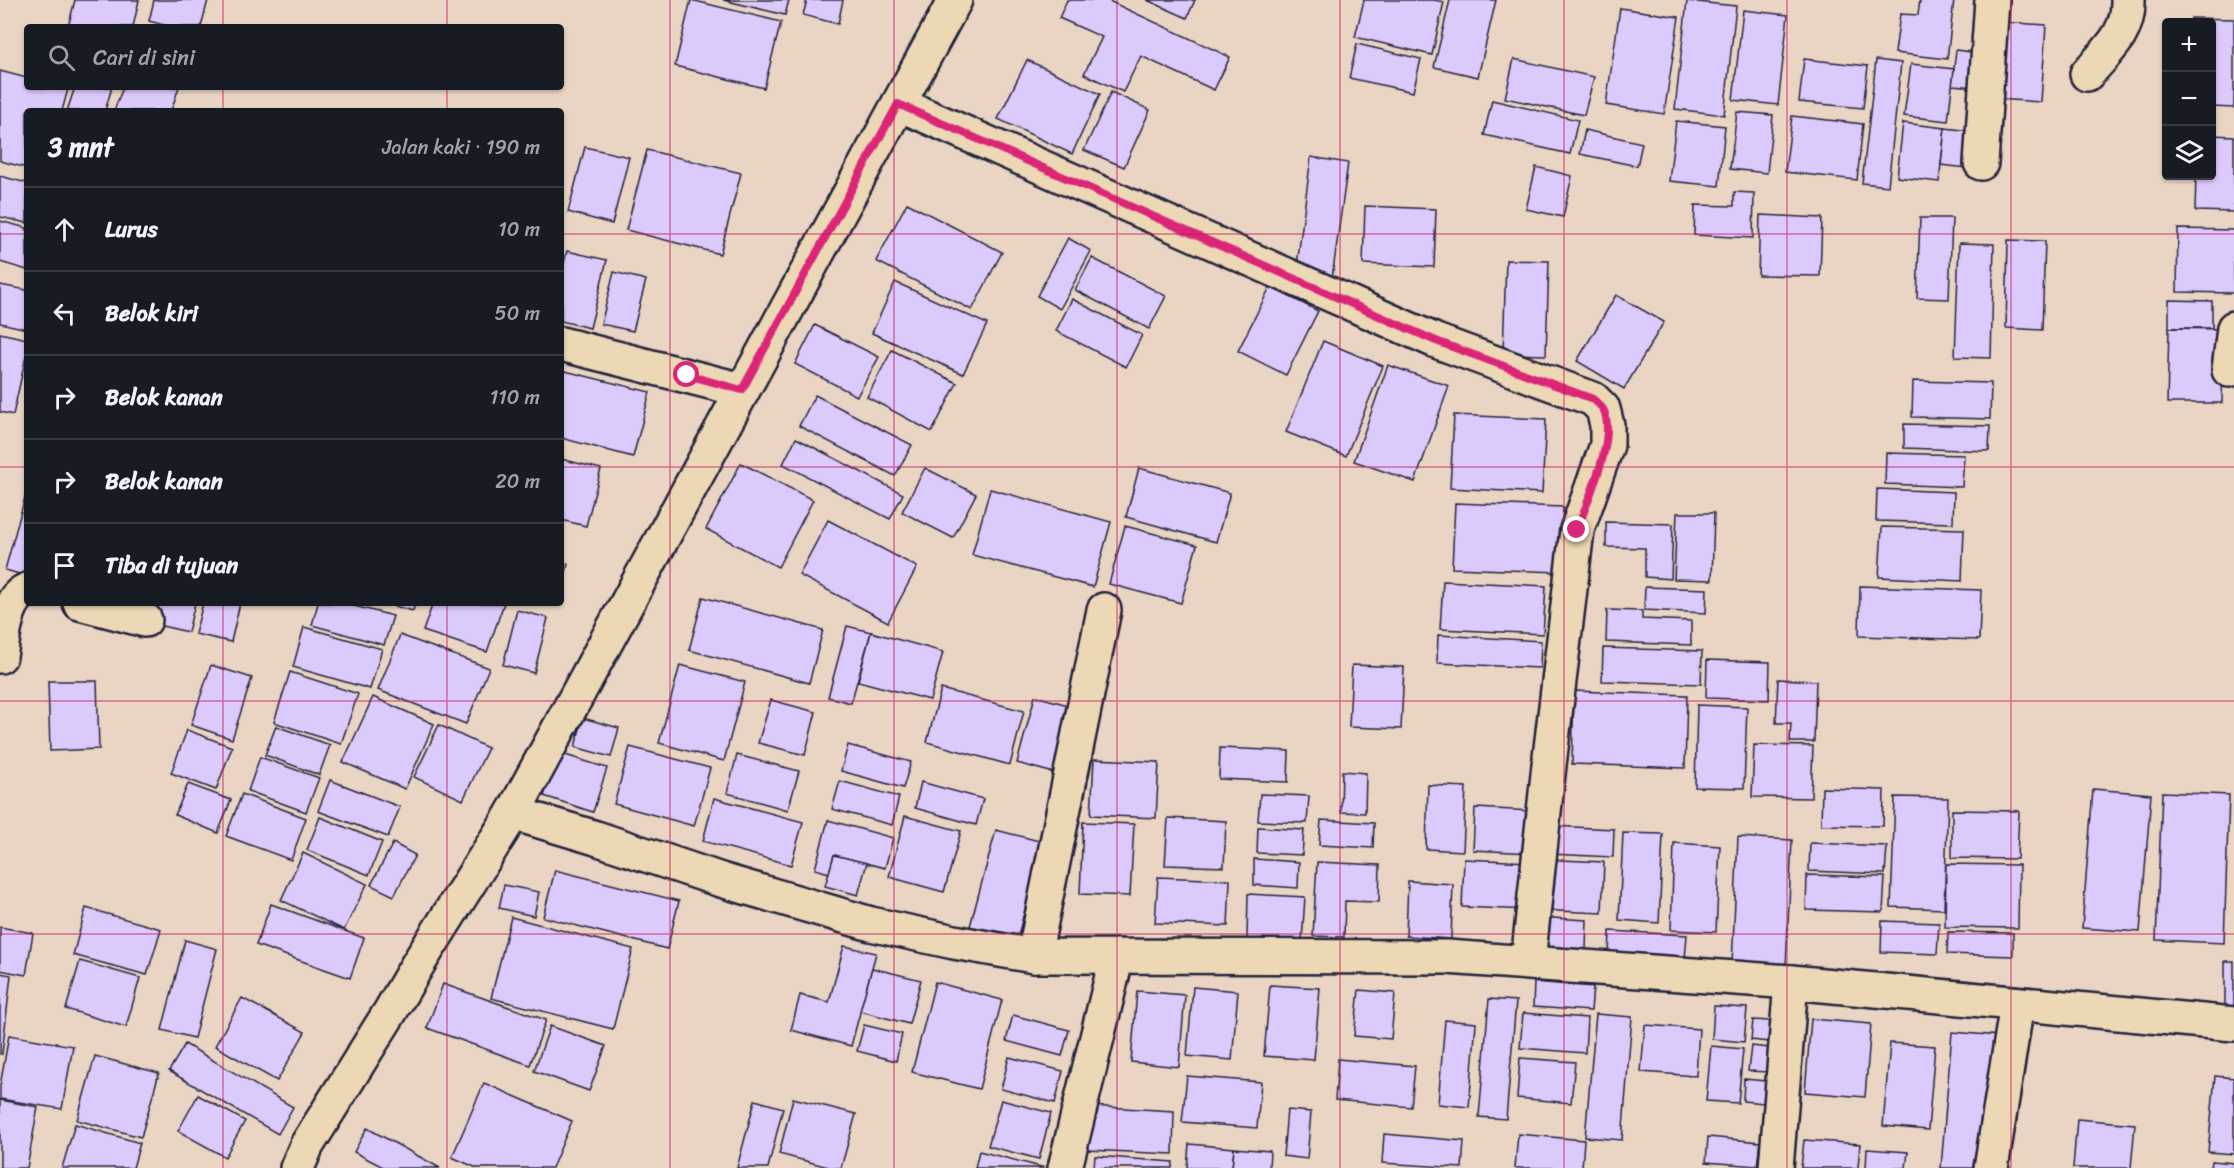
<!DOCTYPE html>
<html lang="id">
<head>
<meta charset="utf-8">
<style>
  :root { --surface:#171b24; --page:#20242c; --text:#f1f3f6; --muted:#9ea1a6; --line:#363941 }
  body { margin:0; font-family:Sriracha,sans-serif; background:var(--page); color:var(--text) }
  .controls { position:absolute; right:18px; top:18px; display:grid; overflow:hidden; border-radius:6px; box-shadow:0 2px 4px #0004 }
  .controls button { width:54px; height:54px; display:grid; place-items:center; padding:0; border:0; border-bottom:2px solid var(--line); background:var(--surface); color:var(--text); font:30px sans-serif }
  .stop { position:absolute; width:18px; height:18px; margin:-14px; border:4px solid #db2777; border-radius:50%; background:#fff }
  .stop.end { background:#db2777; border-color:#fff; box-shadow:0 2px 6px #0008 }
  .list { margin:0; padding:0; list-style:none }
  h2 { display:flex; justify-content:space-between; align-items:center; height:78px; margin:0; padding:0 24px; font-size:26px }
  h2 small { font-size:20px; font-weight:400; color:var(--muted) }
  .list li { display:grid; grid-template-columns:39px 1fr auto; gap:18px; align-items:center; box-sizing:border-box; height:84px; padding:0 24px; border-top:2px solid var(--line) }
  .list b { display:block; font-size:22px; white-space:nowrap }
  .list em { font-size:20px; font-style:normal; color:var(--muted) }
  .icon { flex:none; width:33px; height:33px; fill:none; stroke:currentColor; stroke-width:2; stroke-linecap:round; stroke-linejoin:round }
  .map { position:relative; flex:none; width:2234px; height:1168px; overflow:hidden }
  .search { position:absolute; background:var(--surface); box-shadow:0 2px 4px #0004; left:24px; top:24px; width:540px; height:66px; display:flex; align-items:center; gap:15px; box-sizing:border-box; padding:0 21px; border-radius:6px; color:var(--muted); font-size:22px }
  .panel { position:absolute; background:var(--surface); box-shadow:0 2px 4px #0004; left:24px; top:108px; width:540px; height:498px; border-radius:6px }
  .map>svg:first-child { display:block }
  .building { fill:#ddcafc; stroke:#22223b; stroke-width:1.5 }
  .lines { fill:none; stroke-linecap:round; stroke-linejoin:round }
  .minor-casing { stroke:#22223b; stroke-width:38 }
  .minor { stroke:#edd8b6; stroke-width:33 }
  .route { stroke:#db2777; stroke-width:8 }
  .grid { fill:none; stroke:#c2185b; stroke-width:1.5; stroke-opacity:0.55 }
</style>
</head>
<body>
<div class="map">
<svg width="2234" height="1168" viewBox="0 0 2234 1168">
  <rect width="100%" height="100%" fill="#ead5c4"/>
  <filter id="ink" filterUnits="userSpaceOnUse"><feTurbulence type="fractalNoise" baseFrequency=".0167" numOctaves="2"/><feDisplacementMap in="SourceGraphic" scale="12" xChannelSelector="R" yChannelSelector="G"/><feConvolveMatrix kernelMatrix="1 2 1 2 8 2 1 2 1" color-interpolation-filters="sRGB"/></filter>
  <g filter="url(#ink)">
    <g class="building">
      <polygon points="75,0 139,0 133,27 68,27"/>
      <polygon points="154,0 208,0 201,27 171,27 149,21"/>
      <polygon points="691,0 781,22 764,88 675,66"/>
      <polygon points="723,0 789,0 785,15"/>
      <polygon points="807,0 843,0 838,24 803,15"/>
      <polygon points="1067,0 1107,0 1230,57 1214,90 1141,56 1123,92 1084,74 1102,37 1059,18"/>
      <polygon points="1147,0 1195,0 1187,18"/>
      <polygon points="1364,0 1434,0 1444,2 1432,55 1355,37"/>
      <polygon points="1450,0 1496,0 1478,77 1434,67"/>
      <polygon points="1920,0 1954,0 1947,59 1895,53 1900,14 1918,15"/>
      <polygon points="1687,1 1736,6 1724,115 1675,109"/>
      <polygon points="1620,8 1679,17 1664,114 1606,105"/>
      <polygon points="1743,10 1788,15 1778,105 1733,100"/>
      <polygon points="2191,18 2234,19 2234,108 2212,107 2212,22 2191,22"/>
      <polygon points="2002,22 2046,25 2041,102 1997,99"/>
      <polygon points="1357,44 1421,59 1413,92 1349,78"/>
      <polygon points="1956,50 1978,53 1975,87 1952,85"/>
      <polygon points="1514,59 1594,77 1584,115 1505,98"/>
      <polygon points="1804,59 1868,66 1863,108 1799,102"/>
      <polygon points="1027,60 1100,94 1072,154 998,119"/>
      <polygon points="1876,60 1901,63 1888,186 1862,183"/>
      <polygon points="1911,64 1954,69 1948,121 1904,116"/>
      <polygon points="0,71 27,78 27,87 68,89 62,111 27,111 27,168 0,161"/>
      <polygon points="75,87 112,87 105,111 67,111"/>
      <polygon points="123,87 179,87 171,111 114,111"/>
      <polygon points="1111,92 1150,110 1124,167 1084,150"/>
      <polygon points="1492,100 1578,120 1570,154 1484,135"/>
      <polygon points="1737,112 1773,115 1767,173 1730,169"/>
      <polygon points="1792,116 1863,124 1857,180 1785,172"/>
      <polygon points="1676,121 1725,126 1719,186 1669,181"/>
      <polygon points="1903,123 1945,128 1939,182 1897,177"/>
      <polygon points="1945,128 1971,131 1967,168 1941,165"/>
      <polygon points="1585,130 1642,143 1637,166 1580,154"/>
      <polygon points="2212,135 2234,136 2234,212 2195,211 2196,176 2212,176"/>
      <polygon points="585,147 629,157 612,224 568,212"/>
      <polygon points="647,150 741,173 720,254 626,230"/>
      <polygon points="1311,157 1348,163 1332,278 1296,273"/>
      <polygon points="1536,167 1572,176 1563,217 1526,209"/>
      <polygon points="0,176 27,183 27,223 0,217"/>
      <polygon points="1734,192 1754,193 1753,238 1694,235 1695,205 1734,206"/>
      <polygon points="907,203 1002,252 972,310 876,261"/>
      <polygon points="1365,206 1436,209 1434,267 1363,264"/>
      <polygon points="1760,215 1822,218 1820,276 1758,275"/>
      <polygon points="1920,218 1952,218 1949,299 1917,298"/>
      <polygon points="0,221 27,228 27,270 0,262"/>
      <polygon points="2178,229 2234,230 2234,293 2177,292"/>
      <polygon points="1068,238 1091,251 1060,309 1037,296"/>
      <polygon points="2008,240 2045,241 2042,330 2006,328"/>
      <polygon points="1959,243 1994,244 1991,358 1955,357"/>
      <polygon points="567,251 607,260 590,328 561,321 561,274"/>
      <polygon points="1092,258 1166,296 1149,329 1075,290"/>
      <polygon points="1506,260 1549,261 1546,355 1503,354"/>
      <polygon points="614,272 646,280 633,331 601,324"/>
      <polygon points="895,282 987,324 963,374 872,333"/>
      <polygon points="0,285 27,290 27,329 0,323"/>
      <polygon points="1270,287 1318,311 1286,375 1238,351"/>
      <polygon points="1616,295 1664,322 1624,389 1577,361"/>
      <polygon points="1072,299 1142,335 1126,367 1056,331"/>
      <polygon points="2169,300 2212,301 2212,328 2169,328"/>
      <polygon points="815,325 879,357 857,396 795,364"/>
      <polygon points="2169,328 2224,329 2222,403 2167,403"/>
      <polygon points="0,333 27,339 27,352 13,415 0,412"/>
      <polygon points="1323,341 1383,366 1346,456 1286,432"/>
      <polygon points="892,350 957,383 932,432 867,397"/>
      <polygon points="1388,365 1449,386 1415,482 1354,461"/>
      <polygon points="561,370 650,392 633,457 561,438"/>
      <polygon points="1913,381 1991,383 1990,419 1912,417"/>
      <polygon points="815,395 912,445 895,476 799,426"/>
      <polygon points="1454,415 1546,419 1542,493 1450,488"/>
      <polygon points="1904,424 1990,426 1989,451 1904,448"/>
      <polygon points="796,438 903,494 890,519 783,464"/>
      <polygon points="1886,453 1964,455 1962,487 1885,484"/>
      <polygon points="561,459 601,469 586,526 561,520"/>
      <polygon points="741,463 813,500 778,567 706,529"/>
      <polygon points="925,468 976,494 953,538 902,512"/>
      <polygon points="1139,468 1230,493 1216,542 1126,517"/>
      <polygon points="990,489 1111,522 1093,587 972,555"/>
      <polygon points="1877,489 1954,492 1953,523 1876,521"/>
      <polygon points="27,490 27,576 5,570"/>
      <polygon points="1455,503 1563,507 1560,572 1452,568"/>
      <polygon points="1677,513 1714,513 1712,580 1674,579"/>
      <polygon points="828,520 917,567 888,622 799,575"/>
      <polygon points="1606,522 1673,524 1671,579 1645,577 1645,548 1606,547"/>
      <polygon points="1125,526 1197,545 1181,603 1109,584"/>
      <polygon points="1882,527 1964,529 1962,581 1879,577"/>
      <polygon points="561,562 568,564 561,590"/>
      <polygon points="1443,581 1546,586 1543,634 1440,629"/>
      <polygon points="1860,586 1981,590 1979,640 1859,636"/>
      <polygon points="1645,587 1707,589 1706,613 1644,610"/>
      <polygon points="703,597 823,630 809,683 689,650"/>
      <polygon points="154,603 195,603 188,632 149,623"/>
      <polygon points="203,603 240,603 231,642 195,634"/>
      <polygon points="318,603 343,603 393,616 384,645 312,625"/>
      <polygon points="383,603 415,603 413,611"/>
      <polygon points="433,603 504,603 487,652 423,631"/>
      <polygon points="517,610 548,618 534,673 503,665"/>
      <polygon points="1607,610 1642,611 1642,619 1691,621 1691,645 1606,642"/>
      <polygon points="847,626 871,632 851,703 828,697"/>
      <polygon points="304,627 382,649 370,689 293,667"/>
      <polygon points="871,632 943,652 930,700 858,681"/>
      <polygon points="400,635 489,668 466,724 378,690"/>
      <polygon points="1438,635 1541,641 1540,668 1437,663"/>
      <polygon points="1603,648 1702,651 1701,684 1602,681"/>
      <polygon points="1707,660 1770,662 1769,700 1706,698"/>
      <polygon points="211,665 252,678 232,739 191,725"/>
      <polygon points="680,665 745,682 724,761 659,743"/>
      <polygon points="1352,665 1404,667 1401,729 1349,727"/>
      <polygon points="290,672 358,694 341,744 274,722"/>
      <polygon points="1778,679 1816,681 1814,742 1790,742 1791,723 1776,723"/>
      <polygon points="48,681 97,681 99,749 50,751"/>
      <polygon points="941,689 1024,711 1010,765 927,742"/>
      <polygon points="1574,691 1687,695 1685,768 1572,764"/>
      <polygon points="1035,696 1072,706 1054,773 1017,763"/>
      <polygon points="373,697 434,724 405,789 343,762"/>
      <polygon points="771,700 816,712 805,755 758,743"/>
      <polygon points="1697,705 1747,707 1744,788 1695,787"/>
      <polygon points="583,718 619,728 611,757 575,747"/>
      <polygon points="439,725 488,748 463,800 414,777"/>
      <polygon points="276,726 330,745 319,775 265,755"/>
      <polygon points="187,730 232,747 216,790 171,773"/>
      <polygon points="848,745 911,762 903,788 841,771"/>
      <polygon points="1754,745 1813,746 1811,798 1752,797"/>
      <polygon points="630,747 710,768 694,826 614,804"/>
      <polygon points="1220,748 1289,751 1288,782 1219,779"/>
      <polygon points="559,753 607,768 593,812 544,796"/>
      <polygon points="737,755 799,771 788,810 727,793"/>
      <polygon points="260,757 319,778 306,812 248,791"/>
      <polygon points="1094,759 1159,762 1156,818 1091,815"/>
      <polygon points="1342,771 1366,773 1365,813 1341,812"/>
      <polygon points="330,780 400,807 388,837 318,811"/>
      <polygon points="840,781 899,797 892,825 832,809"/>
      <polygon points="921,782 983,799 976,825 915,808"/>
      <polygon points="188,784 231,800 218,833 175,815"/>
      <polygon points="1428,785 1466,787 1463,851 1426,849"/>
      <polygon points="1822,788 1884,790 1883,826 1821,825"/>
      <polygon points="2093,789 2151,794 2140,932 2082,928"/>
      <polygon points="2162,792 2229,795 2224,943 2156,940"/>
      <polygon points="242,794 306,818 291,860 226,836"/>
      <polygon points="1260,794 1309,796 1307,823 1258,821"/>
      <polygon points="1895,797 1948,798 1944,909 1891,907"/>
      <polygon points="714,798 803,822 791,865 703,841"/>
      <polygon points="1475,808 1533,811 1531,853 1473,850"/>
      <polygon points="1952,810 2019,811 2017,859 1952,858"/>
      <polygon points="905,816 961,831 944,892 889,877"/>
      <polygon points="320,817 382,842 369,875 307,850"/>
      <polygon points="1168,818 1226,821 1224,867 1165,865"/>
      <polygon points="828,820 893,838 885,868 834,855 829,873 815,869"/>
      <polygon points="1321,820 1374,823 1373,848 1319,845"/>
      <polygon points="1083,822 1134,824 1130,896 1080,894"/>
      <polygon points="1551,826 1614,829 1613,857 1550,854"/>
      <polygon points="1258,827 1304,830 1302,855 1257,853"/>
      <polygon points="996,830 1043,842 1016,943 969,930"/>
      <polygon points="1623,833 1663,834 1659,923 1619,920"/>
      <polygon points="1738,837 1792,840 1786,966 1732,964"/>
      <polygon points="393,843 415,855 394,896 371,885"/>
      <polygon points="1674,843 1720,846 1716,932 1671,930"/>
      <polygon points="1810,843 1887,846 1885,874 1809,871"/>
      <polygon points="303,853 367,884 344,930 281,900"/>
      <polygon points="834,855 867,863 858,895 825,886"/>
      <polygon points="1254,859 1299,862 1298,888 1254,885"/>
      <polygon points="1464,859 1530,862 1528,910 1462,907"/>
      <polygon points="1539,859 1604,862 1602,913 1537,910"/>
      <polygon points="1317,862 1380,865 1379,902 1345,901 1344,937 1313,936"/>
      <polygon points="1946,864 2019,865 2018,928 1945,927"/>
      <polygon points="555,870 679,901 667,949 543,917"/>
      <polygon points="1807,875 1885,877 1883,912 1806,910"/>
      <polygon points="1158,877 1230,880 1228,926 1155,923"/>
      <polygon points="1408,881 1453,884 1451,939 1406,936"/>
      <polygon points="504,885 539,892 534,916 499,908"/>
      <polygon points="1248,894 1305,897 1302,941 1247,939"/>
      <polygon points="271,904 364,938 350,978 256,945"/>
      <polygon points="86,908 161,929 147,975 73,955"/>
      <polygon points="511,917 633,949 613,1029 491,998"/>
      <polygon points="1534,917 1587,920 1586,949 1533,947"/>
      <polygon points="1882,921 1939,923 1937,954 1881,952"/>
      <polygon points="0,927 33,933 26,975 0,970"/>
      <polygon points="1610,931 1687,935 1685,959 1609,956"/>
      <polygon points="1948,932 2013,933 2013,956 1947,954"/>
      <polygon points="185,940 217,949 194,1038 162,1030"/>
      <polygon points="844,946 876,953 851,1046 791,1030 800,995 829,1002"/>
      <polygon points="80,961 140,978 126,1027 66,1009"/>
      <rect x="2225" y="961" width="9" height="53"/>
      <polygon points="872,968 921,980 909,1024 860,1011"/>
      <polygon points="0,973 11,975 2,1054 0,1054"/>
      <polygon points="935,982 1002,1000 979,1089 912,1072"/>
      <polygon points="1534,982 1593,987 1591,1011 1533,1007"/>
      <polygon points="443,984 546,1020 530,1065 427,1028"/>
      <polygon points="1270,985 1320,988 1314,1060 1264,1056"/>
      <polygon points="1193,987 1238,991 1232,1060 1187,1056"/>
      <polygon points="1359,990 1395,993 1391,1039 1354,1036"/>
      <polygon points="1137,991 1185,995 1179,1067 1131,1062"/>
      <polygon points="242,998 305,1032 277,1081 215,1046"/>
      <polygon points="1489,999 1516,1001 1506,1119 1479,1117"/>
      <polygon points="1714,1006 1747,1008 1744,1042 1712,1039"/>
      <polygon points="1523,1013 1587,1018 1585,1053 1520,1048"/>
      <polygon points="1596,1014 1632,1017 1622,1140 1585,1137"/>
      <polygon points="1013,1015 1069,1030 1062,1056 1006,1041"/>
      <polygon points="1811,1019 1871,1024 1865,1097 1805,1092"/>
      <polygon points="1445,1020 1476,1023 1469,1107 1438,1104"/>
      <polygon points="1753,1020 1770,1021 1769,1042 1751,1040"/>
      <polygon points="864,1025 902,1034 896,1061 857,1051"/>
      <polygon points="1645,1025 1699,1029 1696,1076 1641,1072"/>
      <polygon points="550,1026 606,1046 589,1091 534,1071"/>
      <polygon points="1952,1032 2000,1036 1988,1168 1941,1168"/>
      <polygon points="9,1035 73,1046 62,1109 0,1099 0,1086"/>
      <polygon points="1890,1043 1935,1046 1928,1130 1883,1126"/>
      <polygon points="185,1044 293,1107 278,1134 169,1071"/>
      <polygon points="1711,1046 1743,1049 1738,1103 1706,1101"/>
      <polygon points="1751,1046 1770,1048 1769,1072 1748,1071"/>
      <polygon points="95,1056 159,1073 141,1137 77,1120"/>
      <polygon points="1009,1057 1063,1071 1055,1103 1001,1089"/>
      <polygon points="1520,1058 1575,1062 1571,1103 1517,1098"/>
      <polygon points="1338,1059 1415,1066 1411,1107 1335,1100"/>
      <polygon points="1187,1076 1261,1082 1257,1128 1182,1122"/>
      <polygon points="2215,1076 2234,1078 2234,1154 2208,1152"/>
      <polygon points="1744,1079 1766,1081 1764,1103 1743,1101"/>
      <polygon points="484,1083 572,1121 552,1168 477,1168 452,1157"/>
      <polygon points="198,1095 245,1121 225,1157 178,1131"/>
      <polygon points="793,1098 856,1114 841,1168 832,1168 779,1154"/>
      <polygon points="0,1100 38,1107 27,1168 0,1168"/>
      <polygon points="755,1100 783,1108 768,1168 737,1168"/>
      <polygon points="1001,1100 1051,1113 1039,1159 988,1146"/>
      <polygon points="1089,1106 1174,1111 1173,1154 1087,1150"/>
      <polygon points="1287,1110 1311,1112 1307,1159 1283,1156"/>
      <polygon points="2077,1119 2135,1124 2131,1168 2073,1168"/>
      <polygon points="75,1124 140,1143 133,1168 62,1168"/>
      <polygon points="367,1128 440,1168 385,1168 354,1152"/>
      <polygon points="1384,1134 1464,1141 1462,1168 1382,1163"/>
      <polygon points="1518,1134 1584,1140 1582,1168 1515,1168"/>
      <polygon points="1708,1137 1760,1142 1757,1166 1706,1162"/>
      <polygon points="1804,1140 1860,1144 1858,1168 1801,1168"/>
      <polygon points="1189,1144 1234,1148 1232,1168 1187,1168"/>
      <polygon points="1234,1148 1270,1151 1269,1168 1232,1168"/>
      <polygon points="1867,1149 1908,1152 1906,1168 1866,1168"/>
      <polygon points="979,1151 1045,1168 975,1168"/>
      <polygon points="1095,1156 1173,1162 1172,1168 1094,1168"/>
      <polygon points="2212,1161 2234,1163 2234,1168 2211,1168"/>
    </g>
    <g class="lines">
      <g class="minor-casing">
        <g id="minor">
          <path d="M2087 74C2108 50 2129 34 2128 0"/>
          <polyline points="899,104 1436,341 1593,399 1603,409 1607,425 1607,445 1577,530 1549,765 1528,962"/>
          <polyline points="1981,163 1992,0"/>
          <polyline points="561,344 742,390"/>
          <polyline points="2229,370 2234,328"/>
          <polyline points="80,603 145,620"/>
          <path d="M0 656C4 635 5 599 27 590"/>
          <polyline points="513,813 596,838 721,880 871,924 954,942 1034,956 1447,957 1791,982 2234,1024"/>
          <polyline points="1034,956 1104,610"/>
          <polyline points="297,1168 307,1145 390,1012 418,964 513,813 955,0"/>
          <polyline points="1065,1168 1117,956"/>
          <polyline points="1776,1168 1791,982"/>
          <polyline points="1991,1168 2017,1004"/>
        </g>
      </g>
      <use href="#minor" class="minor"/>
    </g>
  </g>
  <g class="lines" filter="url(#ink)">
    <path class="route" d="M687 375 742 390 898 104 1436 341 1593 399C1596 402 1601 406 1603 409 1618 437 1587 501 1577 530"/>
  </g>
  <path class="grid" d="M223 0V27M447 0V27M670 0V1168M894 0V1168M1117 0V1168M1340 0V1168M1564 0V1168M1787 0V1168M2011 0V1168M223 87V111M447 87V111M0 234H27M561 234H2234M0 467H27M561 467H2234M223 603V1168M447 603V1168M0 701H2234M0 934H2234"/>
</svg>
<div class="controls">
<button>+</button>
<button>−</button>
<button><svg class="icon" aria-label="layers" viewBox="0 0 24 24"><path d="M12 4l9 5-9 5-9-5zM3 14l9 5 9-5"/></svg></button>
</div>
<div class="stop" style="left:687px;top:375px"></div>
<div class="stop end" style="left:1577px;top:530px"></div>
<div class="search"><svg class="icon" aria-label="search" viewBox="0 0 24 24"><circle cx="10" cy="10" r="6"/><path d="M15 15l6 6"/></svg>Cari di sini</div>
<section class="panel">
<h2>3 mnt<small>Jalan kaki · 190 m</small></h2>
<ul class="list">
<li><svg class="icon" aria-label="ahead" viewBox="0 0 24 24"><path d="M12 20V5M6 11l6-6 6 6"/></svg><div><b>Lurus</b></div><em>10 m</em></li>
<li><svg class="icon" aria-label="left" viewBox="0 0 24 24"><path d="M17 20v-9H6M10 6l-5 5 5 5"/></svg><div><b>Belok kiri</b></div><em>50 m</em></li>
<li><svg class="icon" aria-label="right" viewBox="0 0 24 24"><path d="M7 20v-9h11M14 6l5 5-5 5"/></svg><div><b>Belok kanan</b></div><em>110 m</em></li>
<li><svg class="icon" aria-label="right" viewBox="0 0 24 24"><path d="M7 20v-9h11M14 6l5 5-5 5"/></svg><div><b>Belok kanan</b></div><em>20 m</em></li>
<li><svg class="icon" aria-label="arrive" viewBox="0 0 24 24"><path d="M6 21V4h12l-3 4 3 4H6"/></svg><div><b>Tiba di tujuan</b></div></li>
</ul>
</section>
</div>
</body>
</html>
